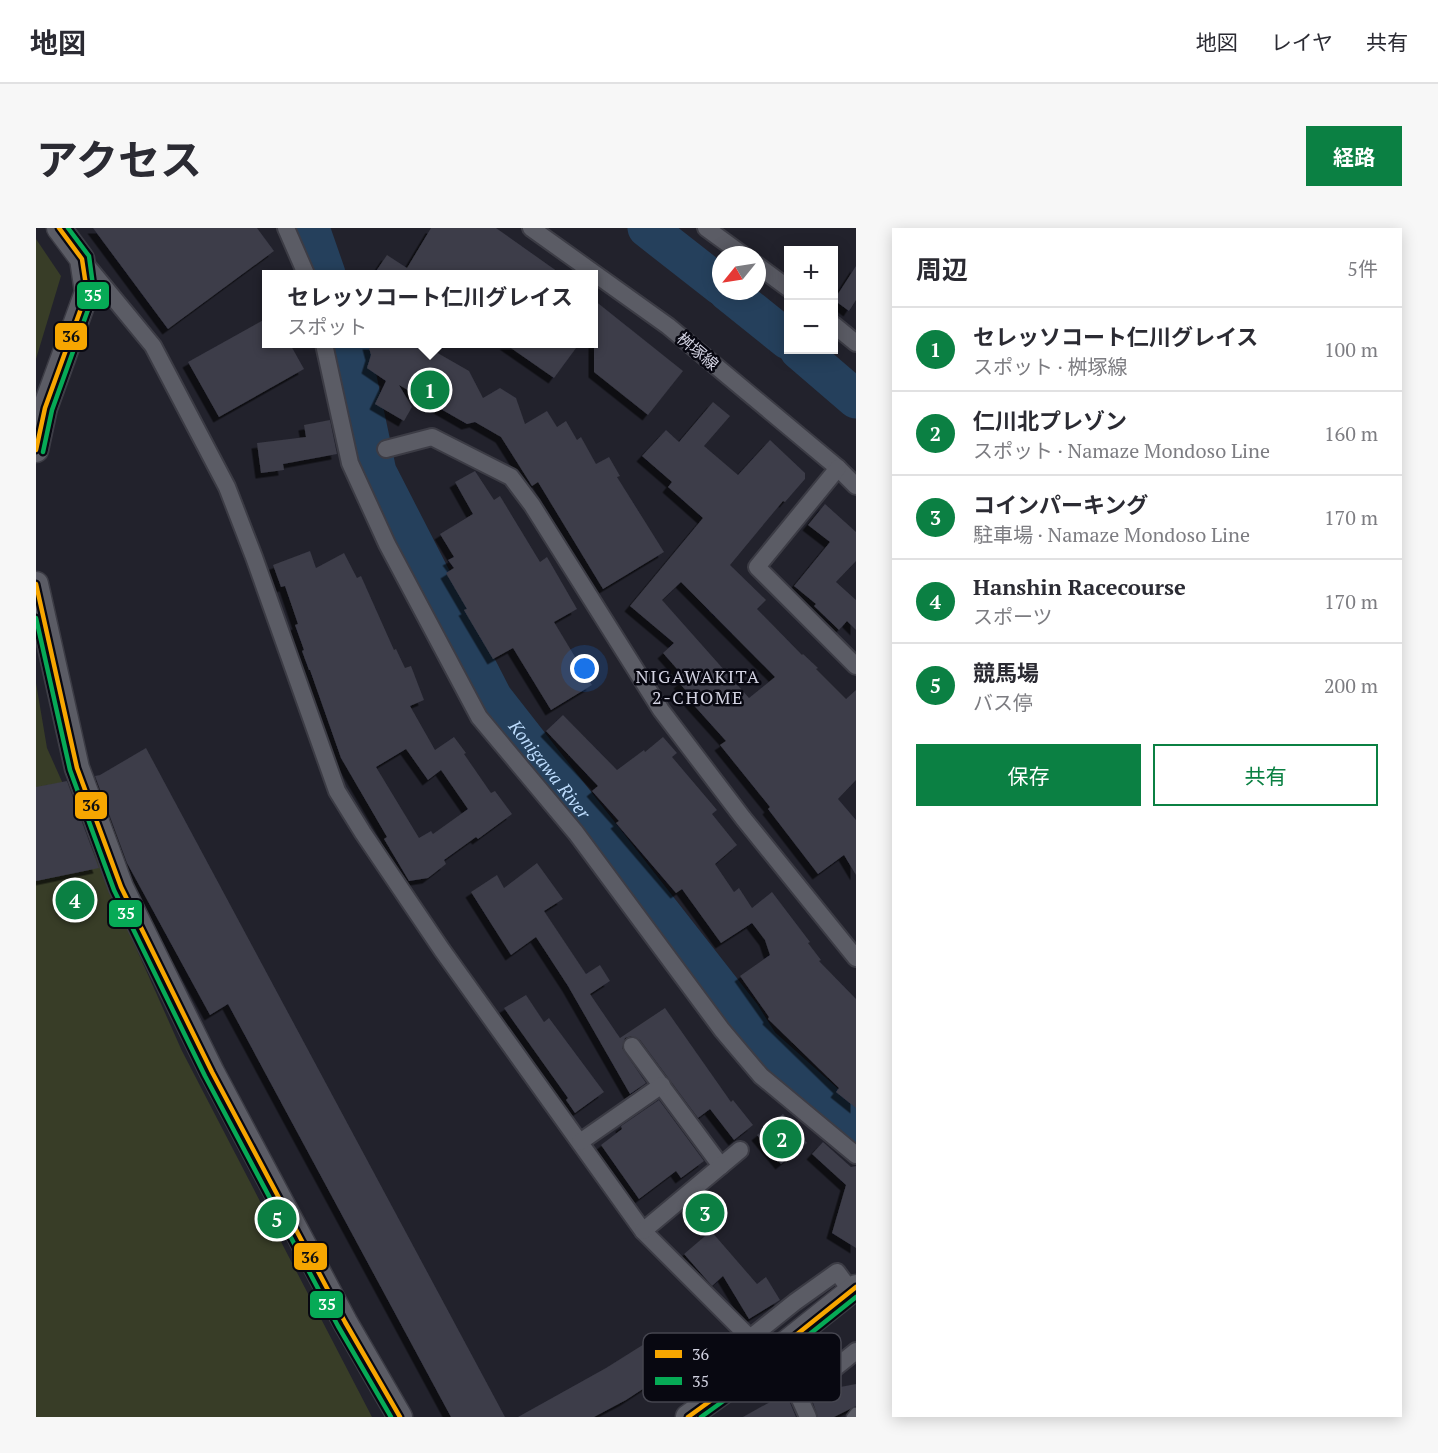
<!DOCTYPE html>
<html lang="ja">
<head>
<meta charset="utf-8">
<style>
  :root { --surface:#fff; --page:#f7f7f7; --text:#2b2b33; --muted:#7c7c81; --line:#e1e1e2; --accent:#0b8043 }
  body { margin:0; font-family:"PT Serif","Noto Sans JP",serif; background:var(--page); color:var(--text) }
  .controls { position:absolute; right:18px; top:18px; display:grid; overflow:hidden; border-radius:0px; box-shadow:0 3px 15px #0003 }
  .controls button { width:54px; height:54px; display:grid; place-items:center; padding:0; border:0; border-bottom:2px solid var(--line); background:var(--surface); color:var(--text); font:30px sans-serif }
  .compass { position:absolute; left:676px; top:18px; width:54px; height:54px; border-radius:50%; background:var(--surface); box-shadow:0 3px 15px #0003; rotate:240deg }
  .you { position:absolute; left:549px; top:441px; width:21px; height:21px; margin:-15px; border:4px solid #fff; border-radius:50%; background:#1a73e8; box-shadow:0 0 0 9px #1a73e833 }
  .badge { display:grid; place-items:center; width:39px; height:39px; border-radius:50%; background:var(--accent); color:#fff; font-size:20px; font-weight:700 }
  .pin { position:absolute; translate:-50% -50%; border:3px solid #fff; box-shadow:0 2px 6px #0006 }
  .popup { position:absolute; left:226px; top:42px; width:336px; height:78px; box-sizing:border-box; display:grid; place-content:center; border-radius:0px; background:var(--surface); filter:drop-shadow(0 2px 4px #0005); font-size:20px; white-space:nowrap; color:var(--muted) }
  .popup b { font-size:22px; color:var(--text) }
  .popup::after { content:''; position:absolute; left:50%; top:100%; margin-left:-12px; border:12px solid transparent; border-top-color:var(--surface) }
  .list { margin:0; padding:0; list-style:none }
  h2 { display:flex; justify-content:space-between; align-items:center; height:78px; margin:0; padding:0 24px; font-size:26px }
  h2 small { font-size:20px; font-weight:400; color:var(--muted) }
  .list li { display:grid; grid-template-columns:39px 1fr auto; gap:18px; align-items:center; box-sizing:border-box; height:84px; padding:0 24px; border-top:2px solid var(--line) }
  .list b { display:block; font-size:22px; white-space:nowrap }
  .list p { margin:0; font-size:20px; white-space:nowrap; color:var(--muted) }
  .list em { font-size:20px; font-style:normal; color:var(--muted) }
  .actions { display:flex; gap:12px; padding:18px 24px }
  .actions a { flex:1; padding:14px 0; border:2px solid var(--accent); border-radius:0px; text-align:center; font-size:21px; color:var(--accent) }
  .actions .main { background:var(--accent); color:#fff }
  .map { position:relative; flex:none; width:820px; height:1189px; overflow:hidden; border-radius:0px }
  header { display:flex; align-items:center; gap:36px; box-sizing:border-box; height:84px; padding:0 30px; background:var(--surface); border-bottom:2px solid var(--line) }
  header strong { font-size:28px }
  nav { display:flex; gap:33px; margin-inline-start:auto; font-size:21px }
  .intro { display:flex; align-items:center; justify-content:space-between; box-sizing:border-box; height:144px; padding:0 36px }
  h1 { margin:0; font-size:42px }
  .button { padding:15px 27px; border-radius:0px; background:var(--accent); color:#fff; font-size:21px; font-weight:700 }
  main { display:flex; gap:36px; padding:0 36px }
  aside { flex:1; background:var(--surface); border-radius:0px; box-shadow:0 3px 15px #0003 }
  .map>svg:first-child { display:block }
  .green { fill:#383d27 }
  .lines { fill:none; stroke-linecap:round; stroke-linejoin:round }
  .river { stroke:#25405c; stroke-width:39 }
  .building { fill:#3c3c48; fill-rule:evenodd; filter:url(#shadow) }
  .lane-casing { stroke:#3c3c45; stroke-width:11 }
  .street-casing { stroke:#3c3c45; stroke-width:20 }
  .secondary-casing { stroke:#3c3c45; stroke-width:27 }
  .lane { stroke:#5b5c65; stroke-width:8 }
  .street { stroke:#5b5c65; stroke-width:16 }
  .secondary { stroke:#5b5c65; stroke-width:24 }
  .bus-1-casing { stroke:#080811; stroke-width:9 }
  .bus-2-casing { stroke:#080811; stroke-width:9 }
  .bus-1 { stroke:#f7a600; stroke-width:4.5 }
  .bus-2 { stroke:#06aa56; stroke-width:4.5 }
  .labels { text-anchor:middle; stroke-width:5; stroke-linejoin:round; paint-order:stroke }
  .street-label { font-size:16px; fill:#d2d2e1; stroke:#080811 }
  .neighbourhood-label { font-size:18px; letter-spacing:1.5px; fill:#d2d2e1; stroke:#080811 }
  .water-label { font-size:18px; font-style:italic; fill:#bddcfd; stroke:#080811 }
  .key { fill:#080811; stroke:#45454f; stroke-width:1.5 }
  .key-label { font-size:16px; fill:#d2d2e1 }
  .line-badge { stroke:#080811; stroke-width:2 }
  .badge-label { font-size:16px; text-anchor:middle; font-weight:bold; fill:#fff }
  .pale-badge-label { font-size:16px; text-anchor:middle; font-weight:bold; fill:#111 }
</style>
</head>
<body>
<header>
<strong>地図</strong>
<nav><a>地図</a><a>レイヤ</a><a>共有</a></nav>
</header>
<div class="intro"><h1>アクセス</h1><a class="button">経路</a></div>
<main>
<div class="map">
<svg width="820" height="1189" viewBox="0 0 820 1189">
  <defs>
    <filter id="shadow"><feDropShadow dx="-5.5" dy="5.5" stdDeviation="0" flood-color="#0009"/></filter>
  </defs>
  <rect width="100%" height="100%" fill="#22222c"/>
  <g class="green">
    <polygon points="0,11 25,48 0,131"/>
    <polygon points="0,455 11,520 146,823 336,1189 0,1189"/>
  </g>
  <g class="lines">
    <g class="river">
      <polyline points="274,0 290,46"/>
      <polyline points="611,0 685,58"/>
      <polyline points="691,63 752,112"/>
      <path id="s1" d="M314 116 341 244 457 470 705 787 724 817 820 903"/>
      <polyline points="763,122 820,171"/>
    </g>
  </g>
  <g class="building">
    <polygon points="57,0 221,0 238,23 132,101"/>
    <polygon points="395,0 460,0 525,46 338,46 351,27 371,40"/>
    <polygon points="820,38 820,72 813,83 798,72"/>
    <polygon points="558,72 647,143 612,187 558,144"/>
    <polygon points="231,90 231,116 254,116 268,141 183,189 152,134"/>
    <polygon points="332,116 386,116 433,143 447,170 464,160 480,170 489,196 511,183 521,199 530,193 541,212 545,209 560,236 573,229 584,248 581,249 628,324 567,361 502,254 496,258 465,209 439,194 431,196 363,157 376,179 368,193 339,176 350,153 331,140 335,127"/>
    <polygon points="469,116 543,116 518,150"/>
    <path d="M677 174 694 188 668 218 702 247 734 212 769 245V251L749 274 747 273 694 337 730 372 721 381 766 427 767 426 782 440 780 441 810 471 820 462V552L802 571 820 592V647L808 627 782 646 732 581 734 579 684 517 690 513 654 473 657 470 643 455 649 450 627 425 638 415 594 378 667 290 632 259 636 254 606 228 630 202 643 214ZM645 354 739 449 713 470 626 372Z"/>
    <polygon points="294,192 301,226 247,236 248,242 225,245 221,215 270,209 268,197"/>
    <polygon points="439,243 458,272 464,268 504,334 511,329 541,381 518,394 556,457 515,482 477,420 457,431 428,382 431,381 410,345 418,340 412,332 418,329 404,306 437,286 419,254"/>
    <polygon points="789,276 820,304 820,333 800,354 820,372 820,402 811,393 803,402 778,378 780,376 758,358 794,314 772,297"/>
    <path d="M274 323 280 340 308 325 321 350 325 348 358 422 360 421 369 440 375 438 388 472 374 478 399 522 418 509 430 525 428 526 455 565 459 563 476 586 442 611 440 609 408 632 410 636 392 650 373 653 348 611 351 609 305 530 274 442H273L266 423 268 422 259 397 262 396 249 358 245 359 237 337ZM370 521 392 552 405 542 432 581 397 606 395 603 383 610 340 539Z"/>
    <polygon points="527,487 581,542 608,522 609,524 627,509 641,525 636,529 681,582 676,586 701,617 679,636 698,664 703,660 716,680 736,664 774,714 772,715 785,732 783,733 820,771 820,880 800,864 803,860 732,791 733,789 704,748 734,727 729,712 716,695 685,715 646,661 640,665 580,595 583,593 556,563 562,558 510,503"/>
    <polygon points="110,520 469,1189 415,1189 192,776 174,787 91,635 59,548 64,547"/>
    <polygon points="31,553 63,640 0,653 0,559"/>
    <polygon points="501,635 527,671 508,683 550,746 564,737 574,753 554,766 584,810 629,780 695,874 697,872 717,897 698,912 674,881 662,890 604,812 595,808 589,810 586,820 610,855 594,866 532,758 500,709 475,727 435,664 461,647 468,660"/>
    <polygon points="490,767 508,794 513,790 568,864 539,885 530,872 532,870 468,780"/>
    <polygon points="623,872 668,933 645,950 640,943 603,971 565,917 586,901 585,898"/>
    <polygon points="747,886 771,915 745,936 721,907"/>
    <polygon points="787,914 815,939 820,938 820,1020 796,1005 810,957 776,926"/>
    <polygon points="675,1003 721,1056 730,1049 744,1072 713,1091 687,1048 676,1058 648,1026"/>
    <polygon points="621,1108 642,1138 590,1172 558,1189 482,1189 570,1140"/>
    <polygon points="820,1156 820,1178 798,1189 782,1189 776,1172 792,1159 794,1161"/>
    <polygon points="750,1165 760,1189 707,1189"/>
  </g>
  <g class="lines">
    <g class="lane-casing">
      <polyline id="lane" points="815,1189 819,1184"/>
    </g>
    <g class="street-casing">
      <g id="street">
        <polyline points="250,0 270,46"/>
        <polyline points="495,0 632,98 802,240 820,258"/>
        <polyline points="670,0 707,27"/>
        <polyline points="48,34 117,118 191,259 218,329 301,563 327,605 406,722 607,1003 714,1110 759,1074 801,1044 815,1063"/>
        <polyline points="721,37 752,60"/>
        <polyline points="798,97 820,115"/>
        <polyline points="288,116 314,235 351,316 443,489 540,605 686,802 725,848 820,927"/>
        <polyline points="350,221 396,209 475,249 496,277 625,482 707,590 820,730"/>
        <polyline points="802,240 721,339 820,438"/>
        <polyline points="596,818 685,938"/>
        <polyline points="544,914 626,857"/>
        <polyline points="607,1003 704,922"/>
        <polyline points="772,1189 763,1169 820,1123"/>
      </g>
    </g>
    <g class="secondary-casing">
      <g id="secondary">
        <polyline points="0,222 9,180 51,64 46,31 23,0"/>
        <polyline points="0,356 41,540 85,659 176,844 309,1094 364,1189"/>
        <polyline points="652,1189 706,1150 820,1059"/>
      </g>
    </g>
    <use href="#lane" class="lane"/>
    <use href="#street" class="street"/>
    <use href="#secondary" class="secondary"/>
    <g class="bus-1-casing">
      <g id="bus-1">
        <polyline points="0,222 9,180 51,64 46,31 23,0"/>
        <polyline points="0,356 41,540 85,659 176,844 309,1094 364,1189"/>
        <polyline points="652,1189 706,1150 820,1059"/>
      </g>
    </g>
    <g class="bus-2-casing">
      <g id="bus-2">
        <polyline points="7,224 16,182 58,65 53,28 32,0"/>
        <polyline points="0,390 34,542 78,662 169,848 302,1098 355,1189"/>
        <polyline points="665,1189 711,1156 820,1069"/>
      </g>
    </g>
    <use href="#bus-1" class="bus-1"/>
    <use href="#bus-2" class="bus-2"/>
  </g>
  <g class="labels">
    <g class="street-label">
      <text transform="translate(662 123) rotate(40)" y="6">桝塚線</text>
    </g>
    <g class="neighbourhood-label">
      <text x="662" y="455">NIGAWAKITA<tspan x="662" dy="21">2-CHOME</tspan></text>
    </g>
    <g class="water-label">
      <text dy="6" stroke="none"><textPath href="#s1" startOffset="476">Konigawa River</textPath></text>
    </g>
  </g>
  <rect x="607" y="1105" width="198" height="69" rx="9" class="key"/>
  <rect x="619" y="1122" width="27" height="8" fill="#f7a600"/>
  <rect x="619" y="1149" width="27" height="8" fill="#06aa56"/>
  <g class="key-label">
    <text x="656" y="1132">36</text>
    <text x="656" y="1159">35</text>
  </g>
  <g class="line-badge">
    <rect x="40" y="53" width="34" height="29" rx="6" fill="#06aa56"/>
    <rect x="18" y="94" width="34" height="29" rx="6" fill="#f7a600"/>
    <rect x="38" y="563" width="34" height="29" rx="6" fill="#f7a600"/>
    <rect x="72" y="671" width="35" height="29" rx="6" fill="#06aa56"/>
    <rect x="257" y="1014" width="35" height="29" rx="6" fill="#f7a600"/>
    <rect x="273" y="1062" width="35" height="29" rx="6" fill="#06aa56"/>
  </g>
  <g class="badge-label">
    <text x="57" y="73">35</text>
    <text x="90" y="691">35</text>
    <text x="291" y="1082">35</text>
  </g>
  <g class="pale-badge-label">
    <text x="35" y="114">36</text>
    <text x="55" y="583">36</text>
    <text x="274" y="1035">36</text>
  </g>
</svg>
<div class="controls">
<button>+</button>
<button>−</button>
</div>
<svg class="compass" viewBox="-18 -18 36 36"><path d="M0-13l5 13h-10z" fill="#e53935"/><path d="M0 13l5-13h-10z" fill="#7c7c81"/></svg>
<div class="you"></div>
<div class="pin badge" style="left:394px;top:162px">1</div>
<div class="popup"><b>セレッソコート仁川グレイス</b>スポット</div>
<div class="pin badge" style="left:746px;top:911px">2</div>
<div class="pin badge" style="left:669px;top:985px">3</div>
<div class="pin badge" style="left:39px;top:672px">4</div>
<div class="pin badge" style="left:241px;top:991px">5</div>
</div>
<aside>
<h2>周辺<small>5件</small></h2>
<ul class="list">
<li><span class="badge">1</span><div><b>セレッソコート仁川グレイス</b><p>スポット · 桝塚線</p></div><em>100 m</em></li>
<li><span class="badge">2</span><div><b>仁川北プレゾン</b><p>スポット · Namaze Mondoso Line</p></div><em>160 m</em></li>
<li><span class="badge">3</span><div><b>コインパーキング</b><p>駐車場 · Namaze Mondoso Line</p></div><em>170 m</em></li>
<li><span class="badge">4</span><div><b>Hanshin Racecourse</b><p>スポーツ</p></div><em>170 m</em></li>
<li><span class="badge">5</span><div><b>競馬場</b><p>バス停</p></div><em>200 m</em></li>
</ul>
<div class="actions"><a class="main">保存</a><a>共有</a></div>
</aside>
</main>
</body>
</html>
